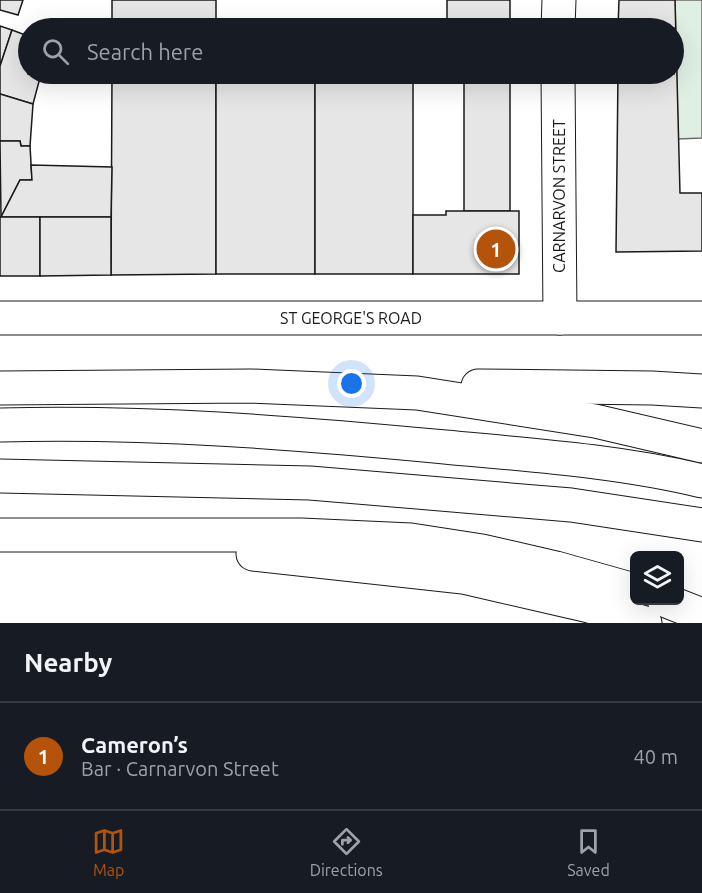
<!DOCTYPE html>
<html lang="en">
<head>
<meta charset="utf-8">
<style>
  :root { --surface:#171b24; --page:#20242c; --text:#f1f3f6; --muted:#9ea1a6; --line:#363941; --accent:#b45309 }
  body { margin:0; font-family:Ubuntu,sans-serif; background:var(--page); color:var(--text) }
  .controls { position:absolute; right:18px; bottom:18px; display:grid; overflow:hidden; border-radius:9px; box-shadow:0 6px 24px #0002 }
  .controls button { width:54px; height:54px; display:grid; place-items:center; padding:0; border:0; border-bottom:2px solid var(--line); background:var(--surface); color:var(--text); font:30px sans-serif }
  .you { position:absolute; left:352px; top:384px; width:21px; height:21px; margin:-15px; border:4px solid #fff; border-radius:50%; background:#1a73e8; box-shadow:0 0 0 9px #1a73e833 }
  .badge { display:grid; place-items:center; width:39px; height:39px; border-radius:50%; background:var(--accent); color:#fff; font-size:20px; font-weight:700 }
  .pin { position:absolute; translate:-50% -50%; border:3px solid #fff; box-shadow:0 2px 6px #0006 }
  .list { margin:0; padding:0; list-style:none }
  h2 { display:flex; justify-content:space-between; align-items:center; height:78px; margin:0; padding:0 24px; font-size:26px }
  h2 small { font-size:20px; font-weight:400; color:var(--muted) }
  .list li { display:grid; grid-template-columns:39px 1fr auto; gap:18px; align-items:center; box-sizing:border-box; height:108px; padding:0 24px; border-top:2px solid var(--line) }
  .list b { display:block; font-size:22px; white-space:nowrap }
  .list p { margin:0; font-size:20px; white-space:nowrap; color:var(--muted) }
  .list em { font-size:20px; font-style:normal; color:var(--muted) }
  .icon { flex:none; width:33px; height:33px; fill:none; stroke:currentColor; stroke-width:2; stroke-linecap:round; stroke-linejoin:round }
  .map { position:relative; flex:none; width:702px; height:623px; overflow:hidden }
  .search { position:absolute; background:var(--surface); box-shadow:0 6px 24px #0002; left:18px; right:18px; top:18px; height:66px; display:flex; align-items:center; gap:15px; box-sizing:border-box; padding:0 21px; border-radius:33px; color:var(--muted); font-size:22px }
  .sheet { height:186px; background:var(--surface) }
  nav { display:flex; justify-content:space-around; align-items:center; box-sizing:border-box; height:84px; border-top:2px solid var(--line); background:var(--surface); font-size:16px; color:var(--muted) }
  nav a { display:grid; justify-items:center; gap:3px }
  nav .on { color:var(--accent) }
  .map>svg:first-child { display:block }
  .green { fill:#e0efe3; stroke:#6a6a6a; stroke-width:1.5 }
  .building { fill:#e6e6e6; stroke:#1a1a1a; stroke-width:1.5 }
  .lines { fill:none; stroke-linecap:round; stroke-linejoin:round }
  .minor-casing { stroke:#1a1a1a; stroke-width:35 }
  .major-casing { stroke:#1a1a1a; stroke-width:35 }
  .highway-casing { stroke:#1a1a1a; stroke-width:35 }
  .minor { stroke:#fff; stroke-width:33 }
  .major { stroke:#fff; stroke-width:33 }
  .highway { stroke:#fff; stroke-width:33 }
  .labels { text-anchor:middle; stroke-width:4.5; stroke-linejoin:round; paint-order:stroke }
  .street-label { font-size:16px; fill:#1a1a1a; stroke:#fff }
</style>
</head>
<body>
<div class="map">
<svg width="702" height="623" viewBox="0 0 702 623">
  <rect width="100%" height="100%" fill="#fff"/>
  <polygon class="green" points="675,0 702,0 702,138 678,139"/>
  <g class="building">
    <polygon points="0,0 23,0 18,15 0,10"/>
    <polygon points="112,0 216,0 216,26 112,25"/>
    <rect x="447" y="0" width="63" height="28"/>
    <polygon points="619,0 675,0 680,193 702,193 702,251 616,252 618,74 674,74 674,28 618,28"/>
    <polygon points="0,26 12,30 0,66"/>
    <polygon points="12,30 28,36 28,74 41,74 33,104 0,94 0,66"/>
    <polygon points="112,74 216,74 216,274 111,275"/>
    <rect x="216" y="74" width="99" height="200"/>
    <rect x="315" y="74" width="98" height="200"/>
    <rect x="464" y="74" width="46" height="137"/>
    <polygon points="0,94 33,104 30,146 21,146 20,141 0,141"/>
    <polygon points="0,141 20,141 21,146 30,146 32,180 20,180 1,217"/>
    <polygon points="31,165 112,167 111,217 1,217 20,180 32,180"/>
    <polygon points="446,211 519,211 519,274 413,274 413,215 446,215"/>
    <rect x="0" y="217" width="40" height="59"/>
    <polygon points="40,217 111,217 111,275 40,276"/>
  </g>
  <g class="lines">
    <g class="minor-casing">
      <g id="minor">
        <polyline points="558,28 559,0"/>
        <polyline points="558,74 560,318"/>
      </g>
    </g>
    <g class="major-casing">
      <polyline id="major" points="0,318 702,318"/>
    </g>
    <g class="highway-casing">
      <g id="highway">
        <polyline points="478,386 652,388 702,391"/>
        <polyline points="0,388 251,386 417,393 595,421 702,446"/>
        <path d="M0 425C149 421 297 433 445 447 530 455 619 461 702 481"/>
        <polyline points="0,476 310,483 571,505 702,525"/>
        <polyline points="0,535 301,535 411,540 482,551 556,568 634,590"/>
        <polyline points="253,554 463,577 589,606 645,623"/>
        <polyline points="664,600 702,615"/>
      </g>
    </g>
    <use href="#minor" class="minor"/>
    <use href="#major" class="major"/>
    <use href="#highway" class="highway"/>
  </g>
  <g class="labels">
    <g class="street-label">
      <text transform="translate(559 196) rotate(-90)" y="6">CARNARVON STREET</text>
      <text x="351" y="324">ST GEORGE'S ROAD</text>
    </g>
  </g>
</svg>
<div class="controls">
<button><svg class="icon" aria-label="layers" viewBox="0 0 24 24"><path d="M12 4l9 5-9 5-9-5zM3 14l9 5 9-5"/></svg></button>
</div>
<div class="you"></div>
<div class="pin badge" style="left:496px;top:249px">1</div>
<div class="search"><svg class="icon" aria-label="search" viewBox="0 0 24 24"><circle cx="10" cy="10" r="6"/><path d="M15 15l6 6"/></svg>Search here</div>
</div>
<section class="sheet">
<h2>Nearby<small></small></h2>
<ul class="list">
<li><span class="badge">1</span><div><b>Cameron’s</b><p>Bar · Carnarvon Street</p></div><em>40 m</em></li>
</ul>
</section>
<nav>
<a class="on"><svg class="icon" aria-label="map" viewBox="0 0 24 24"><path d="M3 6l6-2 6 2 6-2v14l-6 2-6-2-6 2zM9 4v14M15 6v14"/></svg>Map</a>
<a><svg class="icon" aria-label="directions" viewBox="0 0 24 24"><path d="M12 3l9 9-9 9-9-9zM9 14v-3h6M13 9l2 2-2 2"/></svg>Directions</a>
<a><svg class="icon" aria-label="saved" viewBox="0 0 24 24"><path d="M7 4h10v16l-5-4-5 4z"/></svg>Saved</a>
</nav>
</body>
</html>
